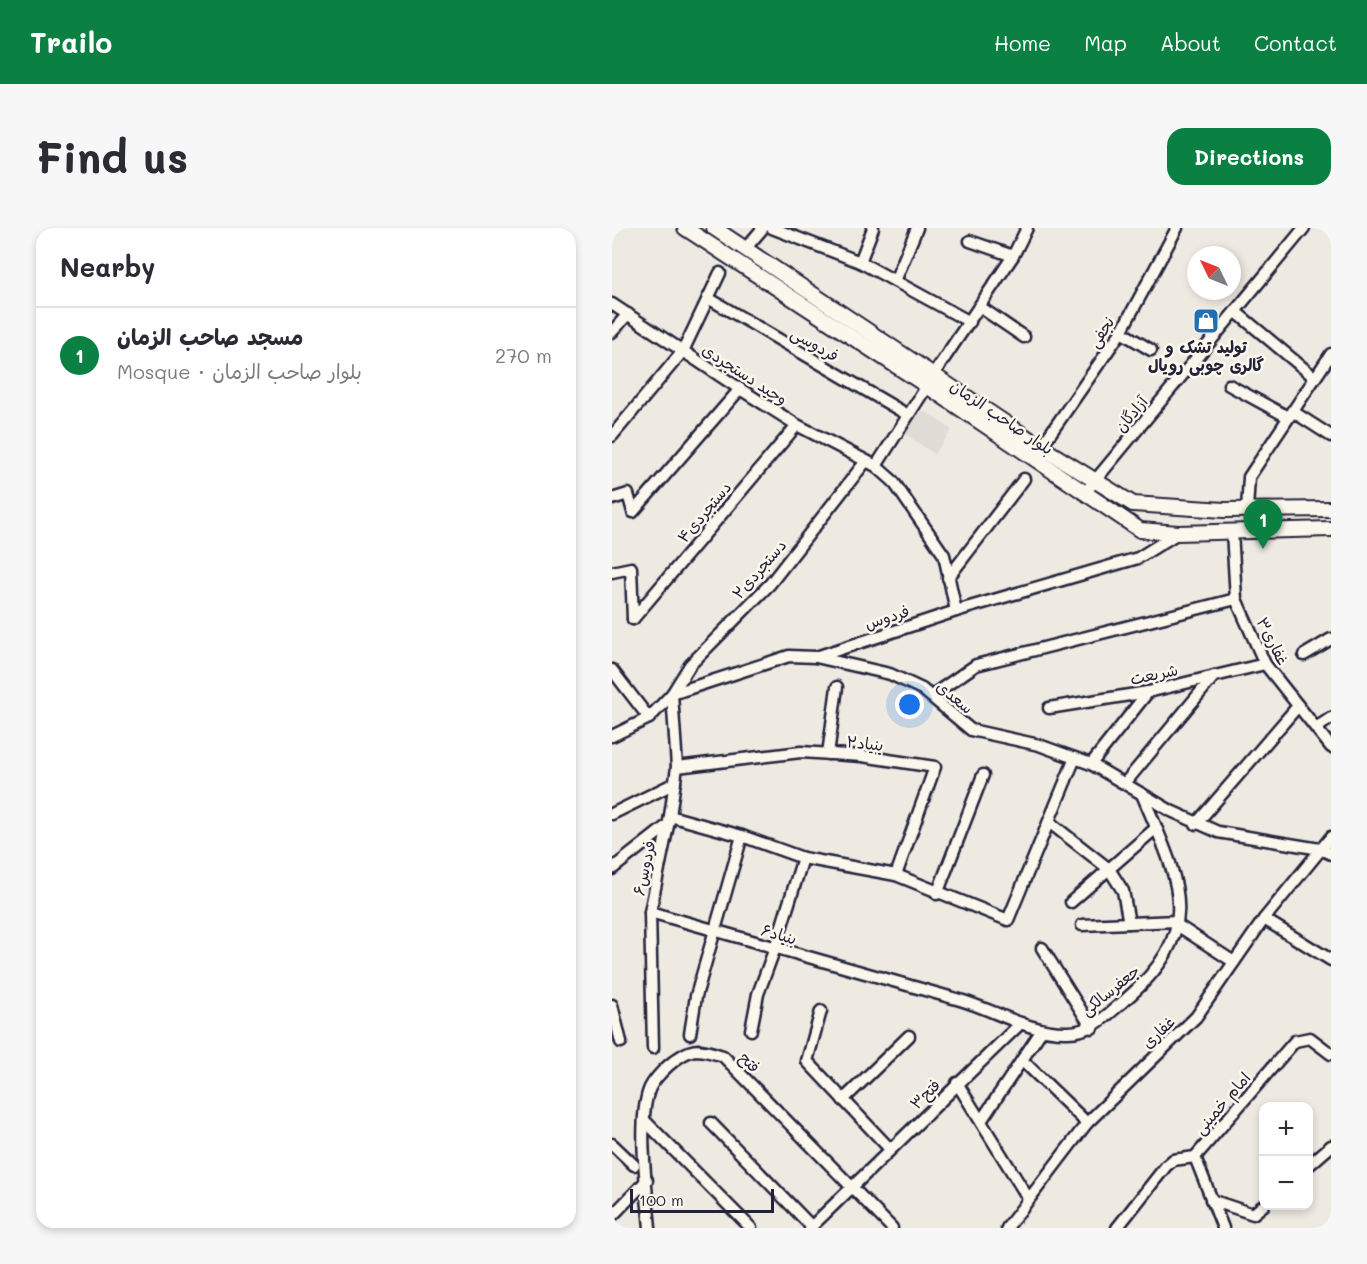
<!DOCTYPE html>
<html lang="en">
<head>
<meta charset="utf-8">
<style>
  :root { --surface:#fff; --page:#f7f7f7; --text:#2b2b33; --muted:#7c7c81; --line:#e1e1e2; --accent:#0b8043 }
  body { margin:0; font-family:Mali,"Playpen Sans Arabic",sans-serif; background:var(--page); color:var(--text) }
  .controls { position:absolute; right:18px; bottom:18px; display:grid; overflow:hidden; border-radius:12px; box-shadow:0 3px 9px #0003 }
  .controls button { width:54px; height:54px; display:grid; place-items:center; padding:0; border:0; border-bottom:2px solid var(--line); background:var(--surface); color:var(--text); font:30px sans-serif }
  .compass { position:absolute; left:575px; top:18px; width:54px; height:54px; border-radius:50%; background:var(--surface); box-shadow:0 3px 9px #0003; rotate:313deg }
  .scale { position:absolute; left:18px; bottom:15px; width:144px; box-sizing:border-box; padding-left:6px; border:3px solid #22223b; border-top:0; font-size:16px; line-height:21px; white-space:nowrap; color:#22223b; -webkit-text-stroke:4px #fbf7ec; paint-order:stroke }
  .you { position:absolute; left:298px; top:477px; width:21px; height:21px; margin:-15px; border:4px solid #fff; border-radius:50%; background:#1a73e8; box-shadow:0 0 0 9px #1a73e833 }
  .badge { display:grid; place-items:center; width:39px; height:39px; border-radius:50%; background:var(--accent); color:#fff; font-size:20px; font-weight:700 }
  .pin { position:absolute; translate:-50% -50px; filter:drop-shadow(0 2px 3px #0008) }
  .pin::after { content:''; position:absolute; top:32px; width:21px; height:18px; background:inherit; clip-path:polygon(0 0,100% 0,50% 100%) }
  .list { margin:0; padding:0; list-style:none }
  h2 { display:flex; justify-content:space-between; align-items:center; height:78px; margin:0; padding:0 24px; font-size:26px }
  h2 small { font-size:20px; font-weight:400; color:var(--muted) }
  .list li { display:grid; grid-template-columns:39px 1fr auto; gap:18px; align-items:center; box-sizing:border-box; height:96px; padding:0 24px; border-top:2px solid var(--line) }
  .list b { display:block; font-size:22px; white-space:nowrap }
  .list p { margin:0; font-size:20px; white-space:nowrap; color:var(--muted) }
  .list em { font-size:20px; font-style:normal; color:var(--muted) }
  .map { position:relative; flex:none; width:719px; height:1000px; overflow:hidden; border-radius:18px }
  header { display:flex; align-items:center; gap:36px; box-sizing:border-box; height:84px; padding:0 30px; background:var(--accent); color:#fff }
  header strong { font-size:28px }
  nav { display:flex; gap:33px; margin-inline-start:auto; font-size:21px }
  .intro { display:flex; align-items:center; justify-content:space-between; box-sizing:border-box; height:144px; padding:0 36px }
  h1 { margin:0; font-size:42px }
  .button { padding:15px 27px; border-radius:18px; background:var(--accent); color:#fff; font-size:21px; font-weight:700 }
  main { display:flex; gap:36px; padding:0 36px }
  aside { flex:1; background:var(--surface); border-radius:18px; box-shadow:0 3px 9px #0003 }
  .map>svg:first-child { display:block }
  .built { fill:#dfdbd5 }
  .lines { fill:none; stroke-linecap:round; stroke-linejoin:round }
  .minor-casing { stroke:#22223b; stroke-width:15 }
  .major-casing { stroke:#22223b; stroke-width:18 }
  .minor { stroke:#fbf7ec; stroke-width:10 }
  .major { stroke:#fbf7ec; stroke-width:14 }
  .labels { text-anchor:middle; stroke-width:5; stroke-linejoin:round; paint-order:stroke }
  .street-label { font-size:16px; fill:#22223b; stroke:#fbf7ec }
  .poi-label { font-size:16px; font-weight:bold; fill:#22223b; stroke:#fbf7ec }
</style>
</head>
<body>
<header>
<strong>Trailo</strong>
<nav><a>Home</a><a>Map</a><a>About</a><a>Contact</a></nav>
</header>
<div class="intro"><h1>Find us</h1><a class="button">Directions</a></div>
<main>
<aside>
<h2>Nearby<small></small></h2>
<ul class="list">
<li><span class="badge">1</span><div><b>مسجد صاحب الزمان</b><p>Mosque · بلوار صاحب الزمان</p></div><em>270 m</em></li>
</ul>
</aside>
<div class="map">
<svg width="719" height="1000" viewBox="0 0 719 1000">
  <rect width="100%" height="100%" fill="#eeeae2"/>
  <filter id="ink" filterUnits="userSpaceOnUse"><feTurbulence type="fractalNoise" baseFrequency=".0167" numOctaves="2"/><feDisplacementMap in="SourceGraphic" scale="12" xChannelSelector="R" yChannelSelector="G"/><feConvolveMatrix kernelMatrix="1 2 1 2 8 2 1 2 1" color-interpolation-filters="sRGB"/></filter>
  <g filter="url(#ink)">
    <polygon class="built" points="307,184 316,185 340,202 322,226 292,205"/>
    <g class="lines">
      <g class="minor-casing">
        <g id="minor">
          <polyline points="160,0 248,34 358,94"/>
          <polyline points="358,13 401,28"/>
          <polyline points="133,21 151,0"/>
          <polyline points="248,34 261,0"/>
          <polyline points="283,53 305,0"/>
          <polyline points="96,70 296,187"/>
          <polyline points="0,76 128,161 185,197 264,238 281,253 332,327 344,383"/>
          <polyline points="368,79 412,109"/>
          <polyline points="624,84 702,149"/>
          <polyline points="0,104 16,86"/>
          <polyline points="509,104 539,122"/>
          <polyline points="321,147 401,28 415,0"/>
          <polyline points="617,157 676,189"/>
          <polyline points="680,183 719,208"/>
          <polyline points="0,208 71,123 108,45"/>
          <polyline points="429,219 509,104 565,0"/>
          <polyline points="264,238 315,158"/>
          <polyline points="472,266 692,0"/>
          <polyline points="0,271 16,266 21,284 128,161"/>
          <polyline points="635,282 637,249 719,126"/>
          <polyline points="620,303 624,371 653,436 719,519"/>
          <polyline points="0,344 19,340 21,391"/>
          <polyline points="336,350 412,251"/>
          <polyline points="21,391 185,197"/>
          <polyline points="692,427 719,411"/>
          <polyline points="204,429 278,446 310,461 359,502 427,517 479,536 559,583 606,604 708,621 719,626"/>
          <polyline points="0,442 37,490"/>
          <polyline points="60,466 78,437 158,356 254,233"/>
          <polyline points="319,468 364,437 624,371"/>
          <polyline points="437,480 536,464 653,436"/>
          <polyline points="704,500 719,490"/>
          <polyline points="0,508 37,490 60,466 177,428 204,429 344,383 526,330 566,305"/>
          <polyline points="216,526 225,459"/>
          <polyline points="479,536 536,464"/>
          <polyline points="65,539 189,524 250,528 323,539 284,647"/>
          <polyline points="513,555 602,448"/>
          <polyline points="0,586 63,555"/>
          <polyline points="58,588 130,608 191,630 284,647 396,692 463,530"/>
          <polyline points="437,594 497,641 511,663 517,695"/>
          <polyline points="584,596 686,478"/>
          <polyline points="0,641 56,597"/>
          <polyline points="325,666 371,547"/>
          <polyline points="459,674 544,600"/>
          <path d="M38 684C141 714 245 742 348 772 383 782 417 805 456 804 480 804 495 787 513 772 596 701 566 652 530 566"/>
          <polyline points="652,691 719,732"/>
          <polyline points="470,697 565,693"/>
          <polyline points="565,697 622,734"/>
          <polyline points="430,720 480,800"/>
          <polyline points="0,777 9,814"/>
          <polyline points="209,783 195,833 278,921"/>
          <polyline points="139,802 146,766 163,720 191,630"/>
          <polyline points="78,806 84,768 130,608"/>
          <polyline points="41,820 38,684 58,588 65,539 60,466"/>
          <polyline points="410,832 475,895"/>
          <polyline points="345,855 416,970"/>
          <polyline points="231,872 297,808"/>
          <polyline points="32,892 139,1000"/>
          <polyline points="369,893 430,802"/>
          <polyline points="99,895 200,999"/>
          <polyline points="0,916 22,937"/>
          <polyline points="696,938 719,918"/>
          <polyline points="599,972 641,986 652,977"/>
          <polyline points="0,988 35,952"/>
          <path d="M38 1000C35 964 25 895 37 862 40 854 50 843 57 837 78 819 85 819 111 828L280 1000"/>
          <polyline points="198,1000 409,795"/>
          <polyline points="395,1000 475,895 584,789 652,691 719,609"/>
          <polyline points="505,1000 554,938 561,932 583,929"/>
          <polyline points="611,1000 583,929 683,813 698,810 719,826"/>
        </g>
      </g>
      <g class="major-casing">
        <g id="major">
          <polyline points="73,0 315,158 528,302 566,305 719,301"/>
          <polyline points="102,0 429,219 521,276 612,282 719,281"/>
        </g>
      </g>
      <use href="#minor" class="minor"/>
      <use href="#major" class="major"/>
    </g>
  </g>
  <defs>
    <g id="shop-square" transform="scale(1.35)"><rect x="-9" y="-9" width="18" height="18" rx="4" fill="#1f6fb2" stroke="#fbf7ec"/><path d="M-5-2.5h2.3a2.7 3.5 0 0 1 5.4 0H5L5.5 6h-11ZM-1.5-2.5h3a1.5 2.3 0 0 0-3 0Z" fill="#fff"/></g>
  </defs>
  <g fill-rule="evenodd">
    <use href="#shop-square" x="594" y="93"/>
  </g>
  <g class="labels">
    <g class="street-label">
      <text transform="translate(489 104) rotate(-57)" y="6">نجفی</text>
      <text transform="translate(203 116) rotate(30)" y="6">فردوسی</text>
      <text transform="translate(133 146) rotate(33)" y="6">وحید دستجردی</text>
      <text transform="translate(519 186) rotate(-50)" y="6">آزادگان</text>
      <text transform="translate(390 189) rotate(34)" y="6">بلوار صاحب الزمان</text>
      <text transform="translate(92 284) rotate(-50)" y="6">دستجردی۴</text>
      <text transform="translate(147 341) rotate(-49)" y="6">دستجردی۲</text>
      <text transform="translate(275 389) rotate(-18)" y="6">فردوس</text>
      <text transform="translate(661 413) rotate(63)" y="6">غفاری۳</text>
      <text transform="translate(542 446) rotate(-12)" y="6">شریعت</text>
      <text transform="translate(343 469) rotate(39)" y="6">سعدی</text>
      <text transform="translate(253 515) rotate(6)" y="6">بنیاد۲</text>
      <text transform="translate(32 640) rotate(-78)" y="6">فردوس۶</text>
      <text transform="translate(167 706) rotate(16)" y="6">بنیاد۶</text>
      <text transform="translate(498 762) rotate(-39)" y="6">جعفرسالکی</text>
      <text transform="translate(546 804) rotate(-44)" y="6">غفاری</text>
      <text transform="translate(138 834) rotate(46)" y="6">فتح</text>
      <text transform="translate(313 866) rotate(-45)" y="6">فتح۳</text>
      <text transform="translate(610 875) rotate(-49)" y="6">امام خمینی</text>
    </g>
    <g class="poi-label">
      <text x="594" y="125">تولید تشک و<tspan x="594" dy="18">گالری چوبی رویال</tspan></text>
    </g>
  </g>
</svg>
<div class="controls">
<button>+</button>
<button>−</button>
</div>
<svg class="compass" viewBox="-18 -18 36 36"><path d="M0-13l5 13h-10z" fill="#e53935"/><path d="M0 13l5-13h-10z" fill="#7c7c81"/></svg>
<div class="scale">100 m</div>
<div class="you"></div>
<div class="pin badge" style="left:651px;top:321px">1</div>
</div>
</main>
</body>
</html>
